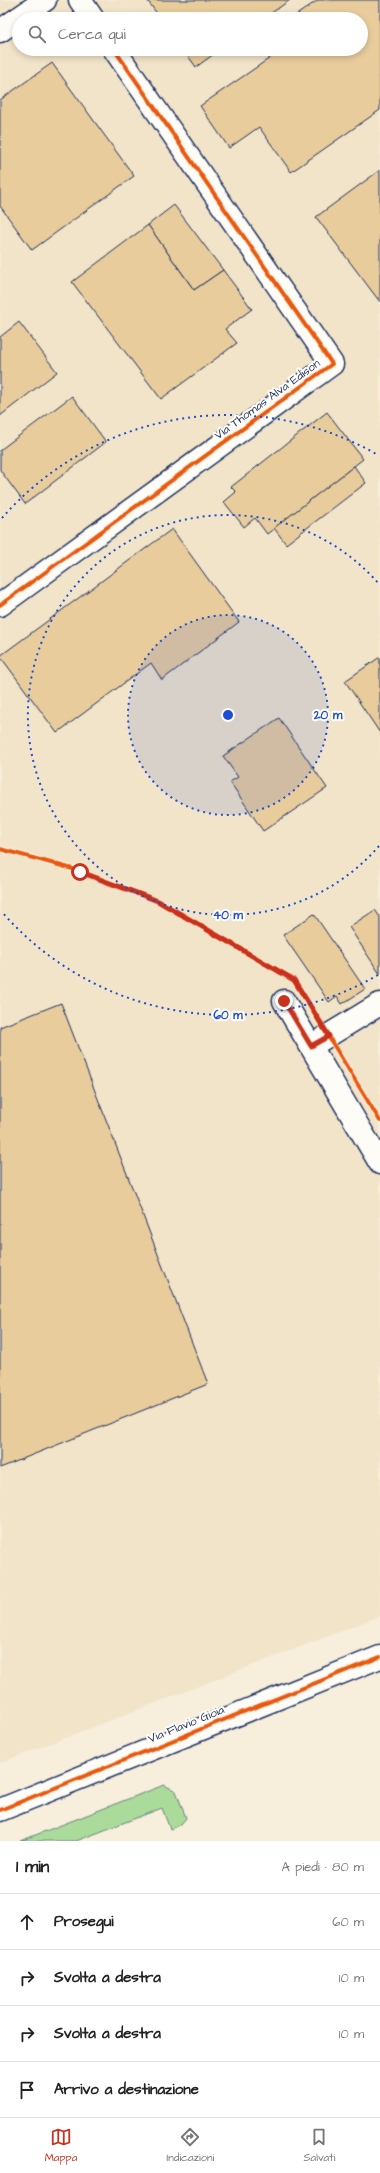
<!DOCTYPE html>
<html lang="it">
<head>
<meta charset="utf-8">
<style>
  :root { --surface:#fff; --page:#f6f6f6; --text:#222; --muted:#767676; --line:#e0e0e0; --accent:#c8321e }
  body { margin:0; font-family:"Architects Daughter",sans-serif; background:var(--page); color:var(--text) }
  .stop { position:absolute; width:12px; height:12px; margin:-9px; border:3px solid #c8321e; border-radius:50%; background:#fff }
  .stop.end { background:#c8321e; border-color:#fff; box-shadow:0 1px 4px #0008 }
  .list { margin:0; padding:0; list-style:none }
  h2 { display:flex; justify-content:space-between; align-items:center; height:52px; margin:0; padding:0 16px; font-size:17px }
  h2 small { font-size:13px; font-weight:400; color:var(--muted) }
  .list li { display:grid; grid-template-columns:26px 1fr auto; gap:12px; align-items:center; box-sizing:border-box; height:56px; padding:0 16px; border-top:1px solid var(--line) }
  .list b { display:block; font-size:15px; white-space:nowrap }
  .list em { font-size:13px; font-style:normal; color:var(--muted) }
  .icon { flex:none; width:22px; height:22px; fill:none; stroke:currentColor; stroke-width:2; stroke-linecap:round; stroke-linejoin:round }
  .map { position:relative; flex:none; width:380px; height:1841px; overflow:hidden }
  .search { position:absolute; background:var(--surface); box-shadow:0 2px 6px #0003; left:12px; right:12px; top:12px; height:44px; display:flex; align-items:center; gap:10px; box-sizing:border-box; padding:0 14px; border-radius:22px; color:var(--muted); font-size:15px }
  .sheet { height:276px; background:var(--surface) }
  nav { display:flex; justify-content:space-around; align-items:center; box-sizing:border-box; height:56px; border-top:1px solid var(--line); background:var(--surface); font-size:11px; color:var(--muted) }
  nav a { display:grid; justify-items:center; gap:2px }
  nav .on { color:var(--accent) }
  .map>svg:first-child { display:block }
  .built { fill:#f2e4c9; fill-rule:evenodd }
  .green { fill:#abdb9b; stroke:#63857c }
  .building { fill:#e8cc9c; stroke:#1b2f5e }
  .lines { fill:none; stroke-linecap:round; stroke-linejoin:round }
  .street-casing { stroke:#1b2f5e; stroke-width:25 }
  .secondary-casing { stroke:#1b2f5e; stroke-width:25 }
  .street { stroke:#fdfcf7; stroke-width:22 }
  .secondary { stroke:#fdfcf7; stroke-width:22 }
  .cycleway-casing { stroke:#fdfcf7; stroke-width:6 }
  .cycleway { stroke:#e8590c; stroke-width:4 }
  .route { stroke:#c8321e; stroke-width:5 }
  .ring { fill:none; stroke:#1d4ed8; stroke-width:2; stroke-dasharray:2 4 }
  .labels { text-anchor:middle; stroke-width:4; stroke-linejoin:round; paint-order:stroke }
  .street-label { font-size:12px; fill:#1b2f5e; stroke:#fdfcf7 }
  .centre { fill:#1d4ed8; stroke:#fdfcf7; stroke-width:2 }
  .ring-label { font-size:12px; text-anchor:middle; font-weight:bold; fill:#1d4ed8; stroke:#fdfcf7; stroke-width:4; stroke-linejoin:round; paint-order:stroke }
</style>
</head>
<body>
<div class="map">
<svg width="380" height="1841" viewBox="0 0 380 1841">
  <rect width="100%" height="100%" fill="#f7eedc"/>
  <filter id="ink" filterUnits="userSpaceOnUse"><feTurbulence type="fractalNoise" baseFrequency=".025" numOctaves="2"/><feDisplacementMap in="SourceGraphic" scale="8" xChannelSelector="R" yChannelSelector="G"/><feConvolveMatrix kernelMatrix="1 2 1 2 8 2 1 2 1" color-interpolation-filters="sRGB"/></filter>
  <g filter="url(#ink)">
    <path class="built" d="M0 0H380V1616L0 1763ZM19 19H361V49H19Z"/>
    <polygon class="green" points="164,1785 176,1791 186,1818 181,1824 170,1829 162,1808 76,1841 20,1841"/>
    <g class="building">
      <polygon points="147,0 290,0 263,19 161,19"/>
      <polygon points="318,0 380,0 380,110 291,172 259,127 229,148 200,106 283,49 361,49 361,19 293,19 292,18"/>
      <polygon points="183,49 221,49 196,67"/>
      <polygon points="52,63 134,176 32,250 0,206 0,100"/>
      <polygon points="380,170 380,302 316,217"/>
      <polygon points="174,205 223,270 194,290 148,225"/>
      <polygon points="148,225 194,290 223,270 252,309 225,329 237,343 161,399 72,282"/>
      <polygon points="19,322 57,372 0,416 0,337"/>
      <polygon points="72,396 106,442 25,504 0,470 0,450"/>
      <polygon points="327,412 363,459 267,534 255,518 244,527 224,502 236,492 231,487"/>
      <polygon points="354,466 366,483 286,544 274,528"/>
      <polygon points="172,529 239,622 162,680 151,663 57,733 0,656"/>
      <polygon points="380,657 380,733 345,681"/>
      <polygon points="279,718 327,788 263,831 230,782 238,777 223,756"/>
      <polygon points="375,910 380,917 380,974 349,927"/>
      <polygon points="314,914 365,989 342,1004 337,996 329,1002 283,935"/>
      <polygon points="61,1003 208,1384 0,1468 0,1027"/>
    </g>
    <g class="lines">
      <g class="street-casing">
        <g id="street">
          <polyline points="80,0 93,19"/>
          <polyline points="0,31 45,0"/>
          <polyline points="0,605 332,364 114,49"/>
          <polyline points="284,1001 380,1163"/>
          <polyline points="311,1046 380,1004"/>
        </g>
      </g>
      <g class="secondary-casing">
        <polyline id="secondary" points="0,1810 380,1657"/>
      </g>
      <use href="#street" class="street"/>
      <use href="#secondary" class="secondary"/>
      <g class="cycleway-casing">
        <g id="cycleway">
          <polyline points="0,605 332,364 114,49"/>
          <polyline points="0,849 80,871 158,901 294,980 380,1121"/>
          <polyline points="0,1810 380,1657"/>
        </g>
      </g>
      <use href="#cycleway" class="cycleway"/>
    </g>
  </g>
  <g class="lines" filter="url(#ink)">
    <polyline class="route" points="80,872 158,901 294,980 329,1036 311,1046 284,1001"/>
  </g>
  <circle cx="228" cy="715" r="100" fill="#1d4ed8" fill-opacity=".12"/>
  <g class="ring">
    <circle cx="228" cy="715" r="100"/>
    <path d="M379 846A200 200 0 1 1 379 584"/>
    <path d="M378 975A300 300 0 0 1 2 912M2 518A300 300 0 0 1 378 455"/>
  </g>
  <g class="labels">
    <g class="street-label">
      <text transform="translate(267 399) rotate(-36)" y="4">Via Thomas Alva Edison</text>
      <text transform="translate(186 1724) rotate(-22)" y="4">Via Flavio Gioia</text>
    </g>
  </g>
  <circle cx="228" cy="715" r="6" class="centre"/>
  <g class="ring-label">
    <text x="328" y="719">20 m</text>
    <text x="228" y="919">40 m</text>
    <text x="228" y="1019">60 m</text>
  </g>
</svg>
<div class="stop" style="left:80px;top:872px"></div>
<div class="stop end" style="left:284px;top:1001px"></div>
<div class="search"><svg class="icon" aria-label="search" viewBox="0 0 24 24"><circle cx="10" cy="10" r="6"/><path d="M15 15l6 6"/></svg>Cerca qui</div>
</div>
<section class="sheet">
<h2>1 min<small>A piedi · 80 m</small></h2>
<ul class="list">
<li><svg class="icon" aria-label="ahead" viewBox="0 0 24 24"><path d="M12 20V5M6 11l6-6 6 6"/></svg><div><b>Prosegui</b></div><em>60 m</em></li>
<li><svg class="icon" aria-label="right" viewBox="0 0 24 24"><path d="M7 20v-9h11M14 6l5 5-5 5"/></svg><div><b>Svolta a destra</b></div><em>10 m</em></li>
<li><svg class="icon" aria-label="right" viewBox="0 0 24 24"><path d="M7 20v-9h11M14 6l5 5-5 5"/></svg><div><b>Svolta a destra</b></div><em>10 m</em></li>
<li><svg class="icon" aria-label="arrive" viewBox="0 0 24 24"><path d="M6 21V4h12l-3 4 3 4H6"/></svg><div><b>Arrivo a destinazione</b></div></li>
</ul>
</section>
<nav>
<a class="on"><svg class="icon" aria-label="map" viewBox="0 0 24 24"><path d="M3 6l6-2 6 2 6-2v14l-6 2-6-2-6 2zM9 4v14M15 6v14"/></svg>Mappa</a>
<a><svg class="icon" aria-label="directions" viewBox="0 0 24 24"><path d="M12 3l9 9-9 9-9-9zM9 14v-3h6M13 9l2 2-2 2"/></svg>Indicazioni</a>
<a><svg class="icon" aria-label="saved" viewBox="0 0 24 24"><path d="M7 4h10v16l-5-4-5 4z"/></svg>Salvati</a>
</nav>
</body>
</html>
